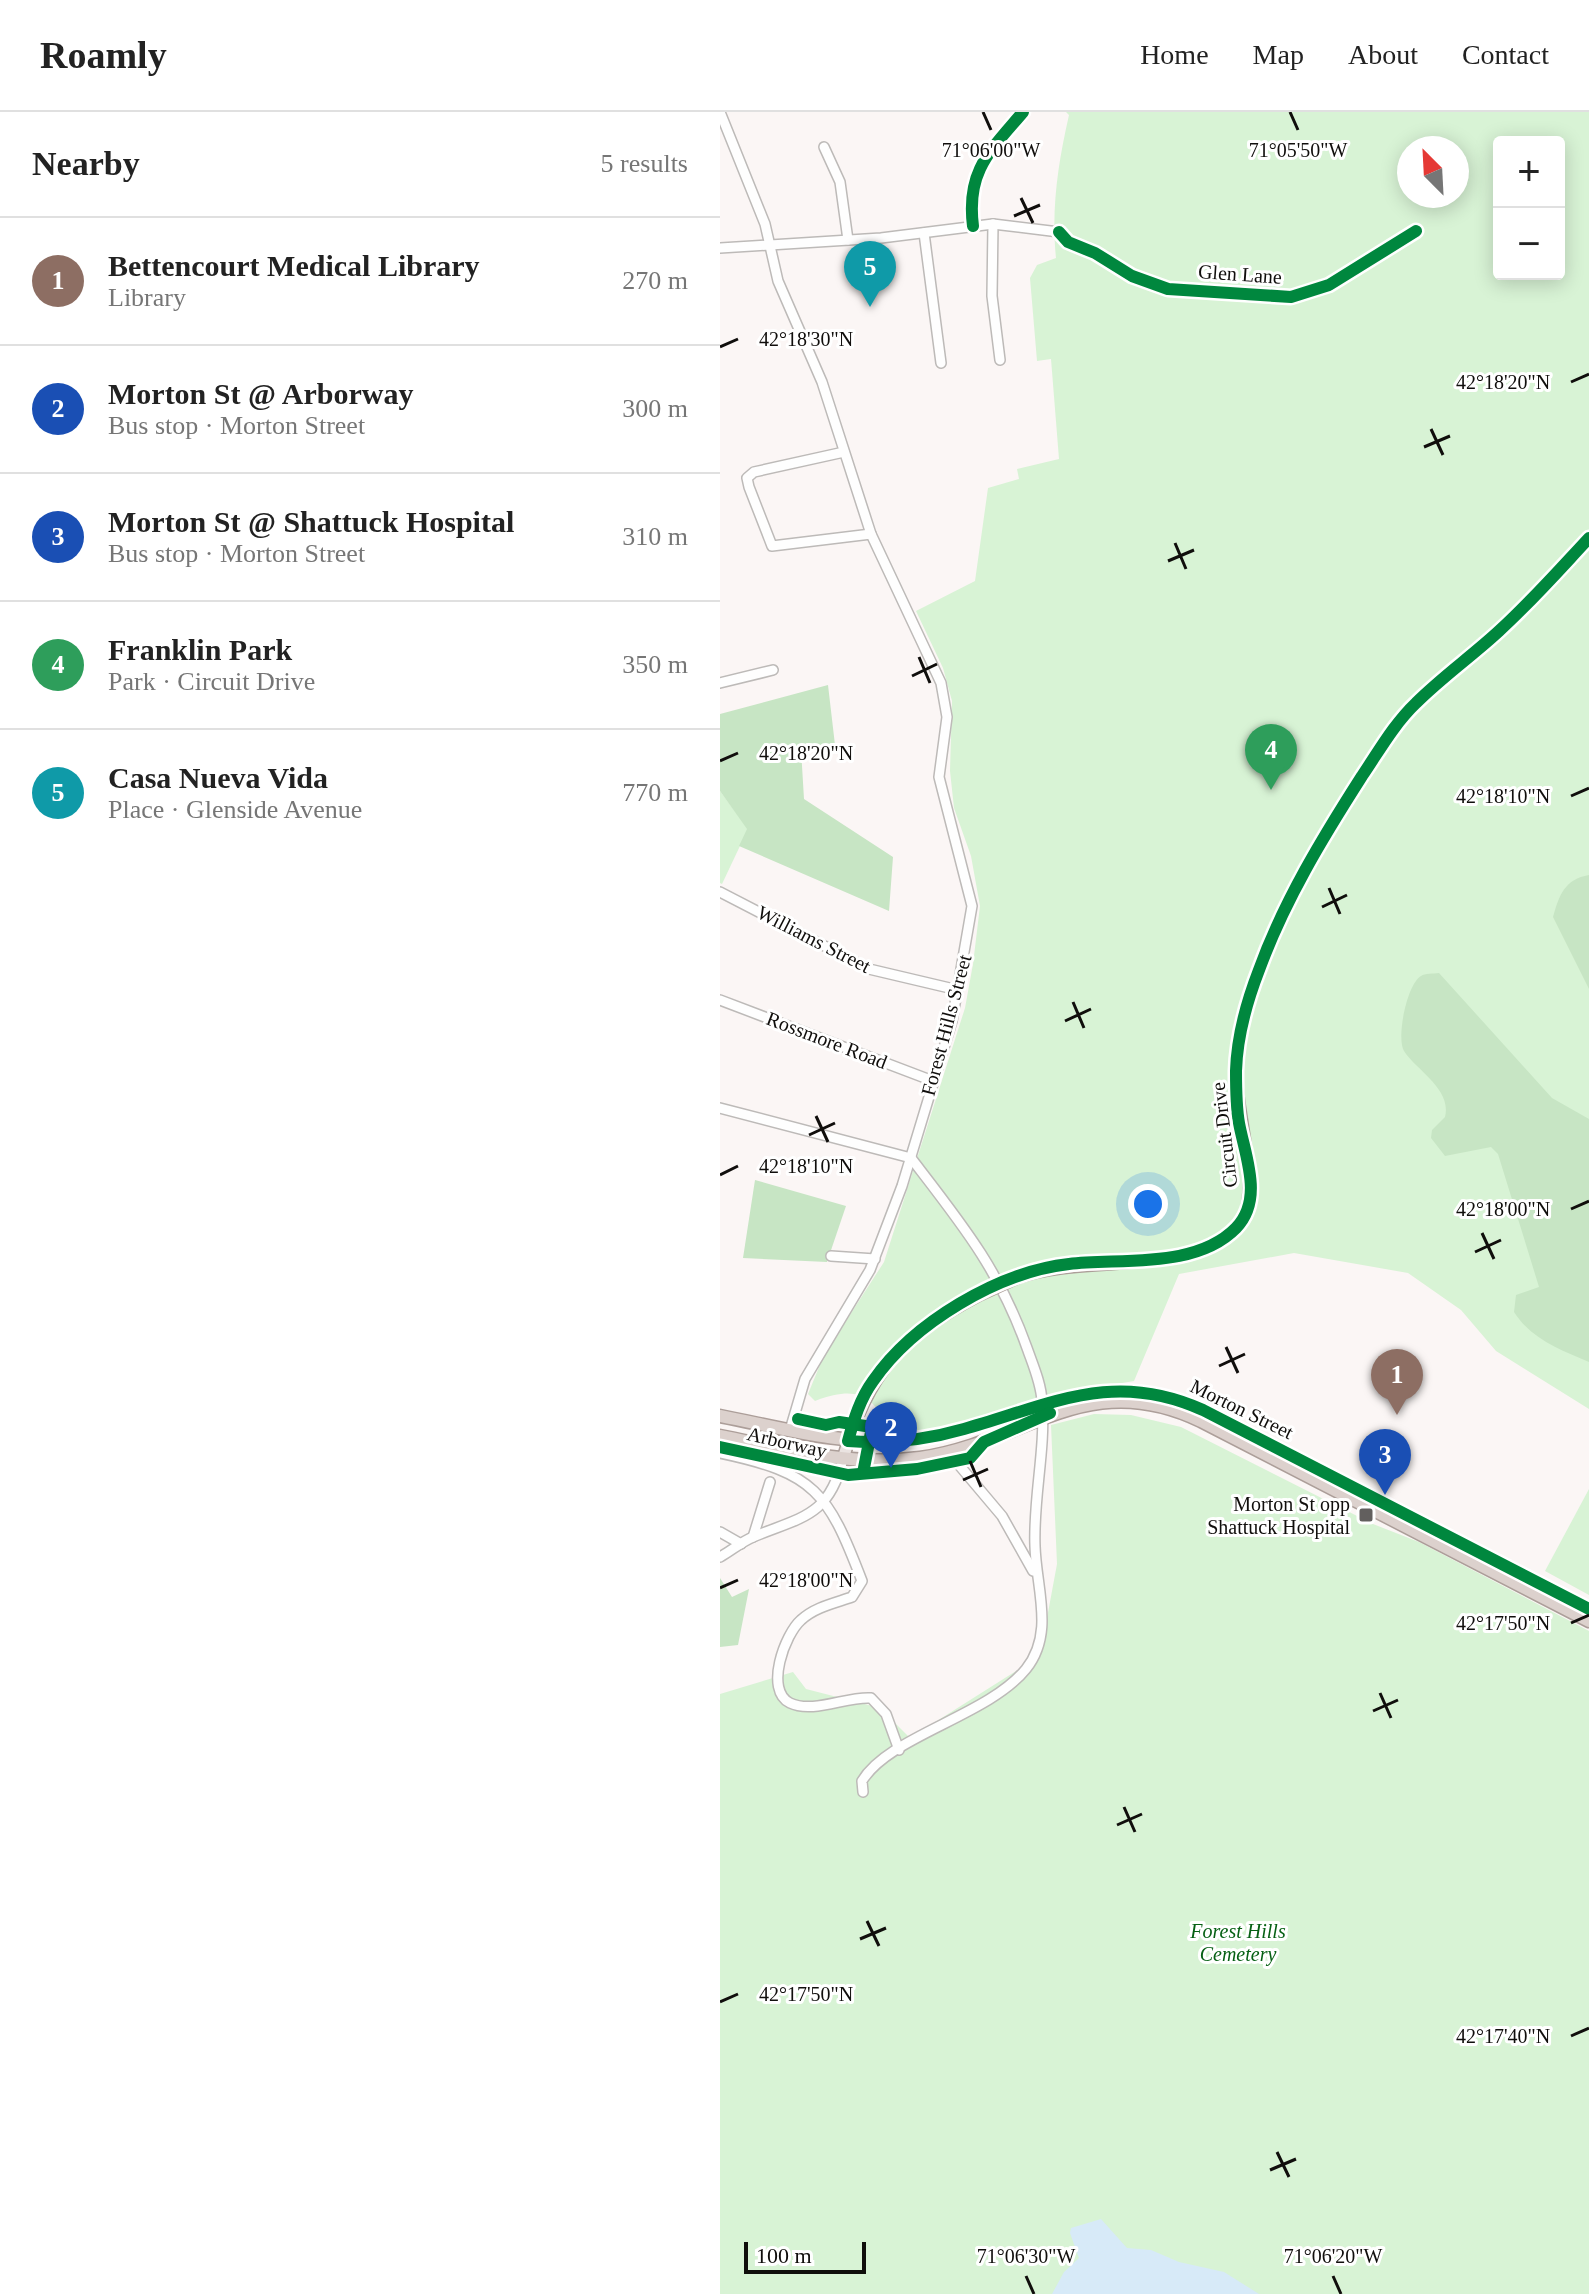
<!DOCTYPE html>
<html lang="en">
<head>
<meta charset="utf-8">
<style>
  :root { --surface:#fff; --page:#f6f6f6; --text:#222; --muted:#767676; --line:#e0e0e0; --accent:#d93025 }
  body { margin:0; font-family:Georgia,serif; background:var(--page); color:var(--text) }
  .controls { position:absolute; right:24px; top:24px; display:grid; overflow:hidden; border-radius:8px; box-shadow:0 4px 20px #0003 }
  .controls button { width:72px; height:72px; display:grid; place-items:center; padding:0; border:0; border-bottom:2px solid var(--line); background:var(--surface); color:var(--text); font:40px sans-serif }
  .compass { position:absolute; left:677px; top:24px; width:72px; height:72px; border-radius:50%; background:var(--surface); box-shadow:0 4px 20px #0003; rotate:336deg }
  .scale { position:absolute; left:24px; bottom:20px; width:122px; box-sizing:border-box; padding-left:8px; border:4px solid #100e0c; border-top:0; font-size:22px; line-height:28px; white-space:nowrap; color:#100e0c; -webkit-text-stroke:6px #fff; paint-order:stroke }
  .you { position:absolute; left:428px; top:1092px; width:28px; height:28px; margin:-20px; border:6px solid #fff; border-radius:50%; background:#1a73e8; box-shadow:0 0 0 12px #1a73e833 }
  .badge { display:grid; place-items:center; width:52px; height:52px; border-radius:50%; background:var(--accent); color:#fff; font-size:26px; font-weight:700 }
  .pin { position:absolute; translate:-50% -66px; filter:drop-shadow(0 2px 4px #0008) }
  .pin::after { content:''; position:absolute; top:42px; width:28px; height:24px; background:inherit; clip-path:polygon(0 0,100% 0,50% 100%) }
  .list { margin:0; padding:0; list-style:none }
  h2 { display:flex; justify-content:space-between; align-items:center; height:104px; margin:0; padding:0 32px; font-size:34px }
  h2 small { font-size:26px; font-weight:400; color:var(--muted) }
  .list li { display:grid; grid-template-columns:52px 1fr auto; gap:24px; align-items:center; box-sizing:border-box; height:128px; padding:0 32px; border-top:2px solid var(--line) }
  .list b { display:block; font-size:30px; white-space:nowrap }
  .list p { margin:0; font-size:26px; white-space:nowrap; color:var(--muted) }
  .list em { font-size:26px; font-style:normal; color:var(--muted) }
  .map { position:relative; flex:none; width:869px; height:2182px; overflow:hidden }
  header { display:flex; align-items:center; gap:48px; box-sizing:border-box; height:112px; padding:0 40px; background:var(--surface); border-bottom:2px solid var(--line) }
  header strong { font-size:38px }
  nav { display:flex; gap:44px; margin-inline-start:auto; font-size:28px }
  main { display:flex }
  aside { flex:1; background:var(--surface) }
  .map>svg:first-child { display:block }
  .green { fill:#d8f3d5; fill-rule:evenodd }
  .forest { fill:#c7e5c4 }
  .water { fill:#d7eaf8 }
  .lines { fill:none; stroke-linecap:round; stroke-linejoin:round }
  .minor-casing { stroke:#bdbab8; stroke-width:12 }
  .major-casing { stroke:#ac9e99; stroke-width:14 }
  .highway-casing { stroke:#ac9e99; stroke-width:15 }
  .minor { stroke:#fefefe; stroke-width:9 }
  .major { stroke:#eae3e1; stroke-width:11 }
  .highway { stroke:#dcd1cd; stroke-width:12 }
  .major-bridge-casing { stroke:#ac9e99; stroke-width:14; stroke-linecap:butt }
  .major-bridge { stroke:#eae3e1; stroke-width:11 }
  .cycleway-casing { stroke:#fff; stroke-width:17 }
  .cycleway { stroke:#00873e; stroke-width:12 }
  .ticks { fill:none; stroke:#100e0c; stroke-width:3 }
  .poi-dot { fill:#625f5e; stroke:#fff; stroke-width:3 }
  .labels { text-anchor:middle; stroke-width:6; stroke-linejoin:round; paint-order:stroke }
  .street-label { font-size:20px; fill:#100e0c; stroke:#fff }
  .poi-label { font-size:20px; fill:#100e0c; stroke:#fff; text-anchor:end }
  .park-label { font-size:20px; font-style:italic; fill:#066014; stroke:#fff }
  .ticks-label { font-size:20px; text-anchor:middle; fill:#100e0c; stroke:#fff; stroke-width:6; stroke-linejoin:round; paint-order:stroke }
</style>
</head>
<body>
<header>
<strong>Roamly</strong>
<nav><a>Home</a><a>Map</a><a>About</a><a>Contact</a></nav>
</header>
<main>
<aside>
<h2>Nearby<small>5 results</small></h2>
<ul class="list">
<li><span class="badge" style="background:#8d6e63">1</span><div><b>Bettencourt Medical Library</b><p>Library</p></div><em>270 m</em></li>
<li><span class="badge" style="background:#1a4fb4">2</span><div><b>Morton St @ Arborway</b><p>Bus stop · Morton Street</p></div><em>300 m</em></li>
<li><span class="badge" style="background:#1a4fb4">3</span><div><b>Morton St @ Shattuck Hospital</b><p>Bus stop · Morton Street</p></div><em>310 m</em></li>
<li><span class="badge" style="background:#2e9e5b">4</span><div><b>Franklin Park</b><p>Park · Circuit Drive</p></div><em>350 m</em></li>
<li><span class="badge" style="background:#0f9aa8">5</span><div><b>Casa Nueva Vida</b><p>Place · Glenside Avenue</p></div><em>770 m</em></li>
</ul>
</aside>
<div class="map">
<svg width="869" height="2182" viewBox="0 0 869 2182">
  <rect width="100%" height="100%" fill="#fbf6f5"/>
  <g class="green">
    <path d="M346 0H869V1297L776 1239 741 1198 688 1161 574 1141 459 1162 414 1269C387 1274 357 1276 330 1285 294 1296 230 1324 194 1323 150 1321 168 1261 95 1289L88 1282 104 1243 164 1150 245 896 253 852 260 794 251 744 234 696 230 659 232 589 223 556 196 499 255 469 268 376 299 367 297 357 339 347 331 247 317 249 310 166 317 153 336 146C331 97 338 51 349 3ZM779 30H839V162H779ZM689 36H737V84H689Z"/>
    <polygon points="0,679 28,717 2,772 0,771"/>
    <polygon points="374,1302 411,1303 461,1315 653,1412 699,1430 869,1519 869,2182 0,2182 0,1582 73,1560 86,1577 160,1596 190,1626 299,1557 322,1533 337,1452 331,1313"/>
    <polygon points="869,1377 869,1483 825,1459"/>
  </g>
  <g class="forest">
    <polygon points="108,573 115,633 81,637 84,687 173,745 169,799 19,734 27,717 0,679 0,602"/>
    <path d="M869 763V877L833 805C839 783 845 767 869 763Z"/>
    <path d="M719 861 832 986 869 1007V1250C841 1238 811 1227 794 1200L796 1183 819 1175 778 1042 771 1035 725 1044 711 1026 712 1018 725 1005C732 977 697 959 684 939 676 926 687 872 701 864 705 861 713 862 719 861Z"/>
    <polygon points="35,1068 126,1094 107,1150 23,1146"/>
    <polygon points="0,1466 12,1485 29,1477 18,1533 0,1535"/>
  </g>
  <polygon class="water" points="381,2107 407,2136 431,2138 459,2150 504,2160 539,2182 332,2182 344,2160 359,2146 350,2121 351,2116"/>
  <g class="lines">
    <g class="minor-casing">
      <g id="minor">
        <polyline points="0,0 45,112 58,169 102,270 151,422 221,571 227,605 219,665 252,794 232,909 182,1074 150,1158 85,1267 70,1318"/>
        <polyline points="104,35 120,70 128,128"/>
        <polyline points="273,112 272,184 280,248"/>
        <path d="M253 114C246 59 270 39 303 0"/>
        <polyline points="204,121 221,251"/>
        <polyline points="0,136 161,126 273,112 339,120"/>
        <polyline points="124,340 34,360 27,366 29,375 52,434 151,422"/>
        <polyline points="0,571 53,558"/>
        <polyline points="0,780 149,857 238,878"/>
        <polyline points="0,888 213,969"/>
        <polyline points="0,996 191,1046"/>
        <polyline points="111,1144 155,1147"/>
        <polyline points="228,1340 282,1404 313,1459"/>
        <path d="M0 1341C95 1361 108 1380 142 1469L132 1485C115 1491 95 1495 81 1508 65 1522 44 1578 70 1591 93 1602 127 1584 151 1586L166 1602 179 1638"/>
        <polyline points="0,1420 21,1432"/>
        <polyline points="33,1425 50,1370"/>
        <path d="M0 1445C11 1439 21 1430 33 1425 81 1405 109 1405 123 1347"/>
        <path d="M143 1680 142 1669C169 1624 268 1604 306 1557 335 1521 316 1476 315 1434 313 1386 326 1337 322 1289 321 1271 313 1253 307 1236 279 1157 241 1111 191 1046"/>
      </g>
    </g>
    <g class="major-casing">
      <g id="major">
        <path d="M299 1165C362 1142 474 1165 519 1113 544 1084 515 1001 516 959 517 926 527 890 538 859 563 791 601 727 641 666 657 641 673 615 694 593 720 565 753 543 781 518 812 489 840 457 869 426"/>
        <path d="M123 1347C147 1261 181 1223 261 1182"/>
      </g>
    </g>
    <g class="highway-casing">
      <g id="highway">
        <path d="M0 1304C62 1316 123 1334 187 1328 296 1318 368 1246 483 1298L869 1497"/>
        <path d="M0 1324C67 1337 131 1355 200 1346 306 1331 366 1254 481 1309L869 1509"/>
      </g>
    </g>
    <use href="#minor" class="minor"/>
    <use href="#major" class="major"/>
    <use href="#highway" class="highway"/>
    <g class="major-bridge-casing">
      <polyline id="major-bridge" points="261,1182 299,1165"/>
    </g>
    <use href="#major-bridge" class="major-bridge"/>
    <g class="cycleway-casing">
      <g id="cycleway">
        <path d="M253 114C246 59 270 39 303 0"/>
        <polyline points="339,120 348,130 375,141 412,164 448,177 571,185 609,173 696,119"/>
        <path d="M869 426C840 457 811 490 779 519 752 544 722 565 696 591 674 612 659 639 642 664 603 725 564 789 539 858 527 889 517 925 516 959 516 976 516 994 519 1011 525 1044 544 1087 516 1116 476 1157 401 1146 349 1152 278 1160 193 1211 153 1269 140 1287 134 1307 128 1329 167 1332 206 1328 244 1317 330 1293 393 1257 483 1298L869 1497"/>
        <polyline points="78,1307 106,1313 119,1310 152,1315 143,1361"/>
        <polyline points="0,1335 128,1363 197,1357 250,1346 264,1330 330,1301"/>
      </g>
    </g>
    <use href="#cycleway" class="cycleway"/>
  </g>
  <path class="ticks" d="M263 0 271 18M570 0 578 18M301 86 313 111M294 104 320 93M0 235 18 227M851 270 869 262M711 317 723 343M704 335 730 324M455 431 466 457M448 449 474 438M199 545 210 571M192 564 217 552M0 649 18 641M851 684 869 676M609 776 620 802M602 795 627 783M353 890 364 916M345 909 371 897M96 1004 108 1030M89 1023 115 1011M0 1063 18 1054M851 1097 869 1089M762 1121 774 1147M755 1140 781 1128M506 1235 518 1261M499 1254 525 1242M250 1349 261 1375M243 1368 268 1357M0 1476 18 1468M851 1511 869 1503M660 1581 671 1606M653 1599 678 1588M404 1695 415 1720M397 1713 422 1702M147 1809 159 1834M140 1827 166 1816M0 1890 18 1882M851 1924 869 1916M557 2040 569 2065M550 2058 576 2047M306 2164 314 2182M613 2164 621 2182"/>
  <rect class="poi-dot" x="638" y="1395" width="16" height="16" rx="4"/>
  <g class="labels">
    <g class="street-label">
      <text transform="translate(520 162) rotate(4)" y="7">Glen Lane</text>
      <text transform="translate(94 827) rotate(27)" y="7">Williams Street</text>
      <text transform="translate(226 913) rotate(-75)" y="7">Forest Hills Street</text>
      <text transform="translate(107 928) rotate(21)" y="7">Rossmore Road</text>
      <text transform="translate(504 1023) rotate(-97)" y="7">Circuit Drive</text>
      <text transform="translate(522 1297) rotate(26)" y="7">Morton Street</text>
      <text transform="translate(67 1330) rotate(13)" y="7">Arborway</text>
    </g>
    <g class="poi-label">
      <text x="630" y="1399">Morton St opp<tspan x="630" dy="23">Shattuck Hospital</tspan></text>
    </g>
    <g class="park-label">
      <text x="518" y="1826">Forest Hills<tspan x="518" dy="23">Cemetery</tspan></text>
    </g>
  </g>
  <g class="ticks-label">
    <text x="578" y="45">71°05'50"W</text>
    <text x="271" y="45">71°06'00"W</text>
    <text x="86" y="234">42°18'30"N</text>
    <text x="783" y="277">42°18'20"N</text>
    <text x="86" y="648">42°18'20"N</text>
    <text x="783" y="691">42°18'10"N</text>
    <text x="86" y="1061">42°18'10"N</text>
    <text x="783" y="1104">42°18'00"N</text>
    <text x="86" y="1475">42°18'00"N</text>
    <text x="783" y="1518">42°17'50"N</text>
    <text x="86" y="1889">42°17'50"N</text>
    <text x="783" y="1931">42°17'40"N</text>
    <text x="306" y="2151">71°06'30"W</text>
    <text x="613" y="2151">71°06'20"W</text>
  </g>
</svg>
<div class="controls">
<button>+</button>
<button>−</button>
</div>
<svg class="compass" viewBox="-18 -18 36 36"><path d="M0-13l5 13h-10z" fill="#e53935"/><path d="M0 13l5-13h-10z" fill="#767676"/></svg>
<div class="scale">100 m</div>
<div class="you"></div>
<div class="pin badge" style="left:677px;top:1303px;background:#8d6e63">1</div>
<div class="pin badge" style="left:171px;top:1356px;background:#1a4fb4">2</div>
<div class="pin badge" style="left:665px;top:1383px;background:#1a4fb4">3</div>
<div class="pin badge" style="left:551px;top:678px;background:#2e9e5b">4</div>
<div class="pin badge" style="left:150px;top:195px;background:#0f9aa8">5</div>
</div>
</main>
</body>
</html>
